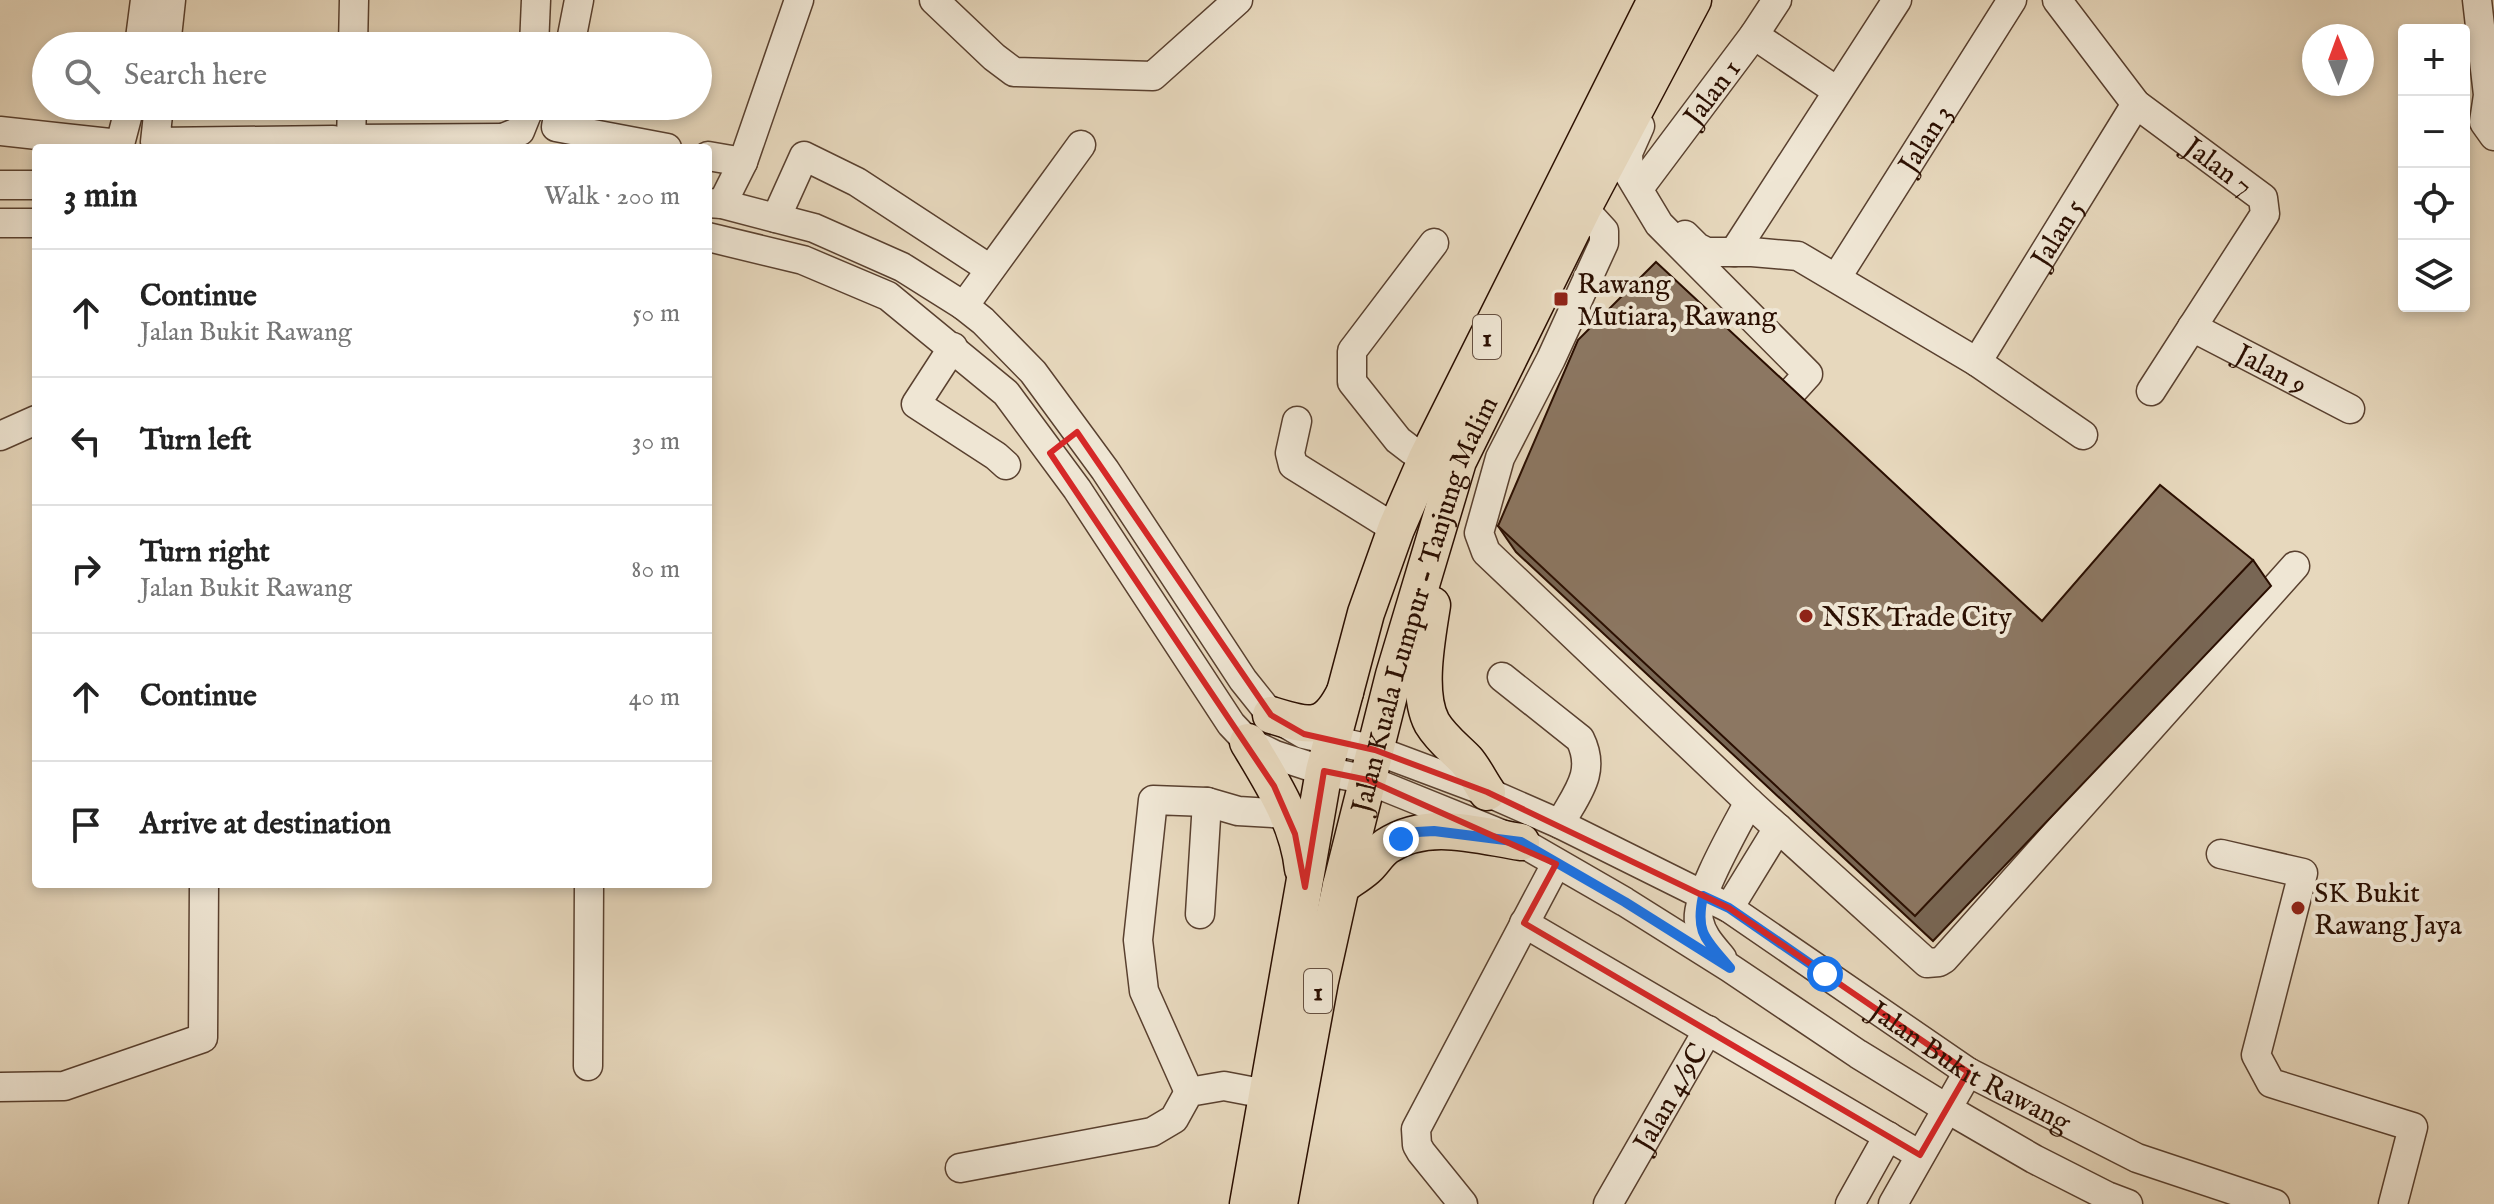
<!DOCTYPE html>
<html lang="en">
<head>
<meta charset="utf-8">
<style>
  :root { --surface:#fff; --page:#f2f2f2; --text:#222; --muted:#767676; --line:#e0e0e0 }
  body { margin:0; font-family:"IM FELL English",serif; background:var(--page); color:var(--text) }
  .controls { position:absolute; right:24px; top:24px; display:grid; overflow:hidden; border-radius:8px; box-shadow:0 4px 12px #0003 }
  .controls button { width:72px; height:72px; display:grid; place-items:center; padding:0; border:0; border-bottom:2px solid var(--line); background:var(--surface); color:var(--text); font:40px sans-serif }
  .compass { position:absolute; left:2302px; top:24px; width:72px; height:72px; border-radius:50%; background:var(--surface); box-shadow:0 4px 12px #0003; rotate:359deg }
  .stop { position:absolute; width:24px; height:24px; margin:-18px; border:6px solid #1a73e8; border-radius:50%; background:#fff }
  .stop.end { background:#1a73e8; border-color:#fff; box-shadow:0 2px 8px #0008 }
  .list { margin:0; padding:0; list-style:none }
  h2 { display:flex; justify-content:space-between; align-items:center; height:104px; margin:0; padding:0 32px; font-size:34px }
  h2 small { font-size:26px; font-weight:400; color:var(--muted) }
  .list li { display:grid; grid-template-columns:52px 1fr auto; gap:24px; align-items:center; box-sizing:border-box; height:128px; padding:0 32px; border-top:2px solid var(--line) }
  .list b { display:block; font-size:30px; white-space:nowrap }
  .list p { margin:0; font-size:26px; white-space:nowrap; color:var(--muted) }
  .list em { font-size:26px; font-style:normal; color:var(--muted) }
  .icon { flex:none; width:44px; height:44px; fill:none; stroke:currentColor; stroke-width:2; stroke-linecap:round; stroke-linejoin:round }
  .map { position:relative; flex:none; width:2494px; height:1204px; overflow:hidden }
  .search { position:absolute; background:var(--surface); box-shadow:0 4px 12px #0003; left:32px; top:32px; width:680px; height:88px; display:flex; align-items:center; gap:20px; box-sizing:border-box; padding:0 28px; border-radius:44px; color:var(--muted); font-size:30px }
  .panel { position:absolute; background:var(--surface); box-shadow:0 4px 12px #0003; left:32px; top:144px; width:680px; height:744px; border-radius:8px }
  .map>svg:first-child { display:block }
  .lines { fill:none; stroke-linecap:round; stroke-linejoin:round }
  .minor-casing { stroke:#59402f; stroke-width:31 }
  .major-casing { stroke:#2a0e00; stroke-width:39 }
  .minor { stroke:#efe6d4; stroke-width:28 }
  .major { stroke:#e7d8bd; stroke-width:36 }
  .wall { fill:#786654; stroke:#2a0e00; stroke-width:2 }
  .building { fill:#8c7762; stroke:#2a0e00; stroke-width:2 }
  .route { stroke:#1a73e8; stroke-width:10 }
  .marked { fill:none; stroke:#d62828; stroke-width:6; stroke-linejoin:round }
  .poi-dot { fill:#8f2418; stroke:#efe6d4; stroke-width:3 }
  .labels { text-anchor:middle; stroke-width:8; stroke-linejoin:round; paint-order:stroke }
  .shield { fill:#efe6d4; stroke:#654f40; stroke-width:2 }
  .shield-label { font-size:26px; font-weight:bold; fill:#2a0e00 }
  .street-label { font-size:28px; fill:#2a0e00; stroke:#efe6d4 }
  .poi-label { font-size:28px; fill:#2a0e00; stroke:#efe6d4; text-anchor:start }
</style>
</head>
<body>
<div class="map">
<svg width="2494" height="1204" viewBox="0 0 2494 1204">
  <rect width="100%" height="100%" fill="#e7d8bd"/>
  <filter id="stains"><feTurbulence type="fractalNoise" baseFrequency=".0025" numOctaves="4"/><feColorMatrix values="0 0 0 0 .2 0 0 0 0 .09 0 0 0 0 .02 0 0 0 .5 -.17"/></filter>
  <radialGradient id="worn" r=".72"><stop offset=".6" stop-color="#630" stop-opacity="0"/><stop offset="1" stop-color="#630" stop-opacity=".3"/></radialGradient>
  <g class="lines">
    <g class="minor-casing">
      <g id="minor">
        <polyline points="934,0 994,57 1014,72 1153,76 1238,0"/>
        <path id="s1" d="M2057 0 2136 104 2263 198 2265 214 2151 391"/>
        <polyline points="2477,0 2488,95 2484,122 2494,136"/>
        <polyline points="1754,35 1837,91"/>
        <polyline points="139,46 145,0"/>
        <polyline points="166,46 171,0"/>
        <polyline points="353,46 354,0"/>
        <polyline points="534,46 536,0"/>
        <polyline points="570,46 579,0"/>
        <polyline points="159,106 155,142 333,140"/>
        <polyline points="352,106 351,139 503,138 503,148"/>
        <polyline points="560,106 556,127 667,148"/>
        <polyline points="1640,126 1628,153 1629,174 1659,224 1808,374 1769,417"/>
        <polyline points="0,131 119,144"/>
        <polyline points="503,138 520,131 530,106"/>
        <polyline points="119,148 130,106"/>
        <polyline points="708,156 743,162"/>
        <path id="s2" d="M1643 183 1754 35 1777 0"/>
        <polyline points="0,185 36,185"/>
        <path id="s3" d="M708 203 722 204 814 228 902 267 964 306 983 321 1033 372 1105 470 1243 680 1271 715 1304 734 1375 750 1487 792 1560 824 1729 908 1968 1072 2137 1158 2275 1204"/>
        <polyline points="722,204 743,162 799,0"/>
        <polyline points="1583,208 1604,231 1604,243 1551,359 1500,458 1479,533 1486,552 1749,802 1927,963 1939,962 1944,959 2295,566"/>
        <polyline points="776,218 804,156 857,182 990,269"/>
        <polyline points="0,223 36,223"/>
        <polyline points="1685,235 1697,247 1707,252 1752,252 1798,256 1977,362 2083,435"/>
        <polyline points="708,237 803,260 888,296 1006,393 1077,489 1231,724 1248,742 1275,755 1324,771 1368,780 1521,842 1625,902 1730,968 1858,1054 1946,1108 2034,1159 2107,1196 2128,1204"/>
        <polyline points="1734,252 1897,0"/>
        <path id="s4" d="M1837 277 2012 0"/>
        <polyline points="964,306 1081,145"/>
        <path id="s5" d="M2192 327 2350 409"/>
        <polyline points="953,347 916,404 996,456 1006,465"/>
        <path id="s6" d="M1977 362 2136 104"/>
        <polyline points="1297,421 1290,453 1293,465 1396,529"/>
        <polyline points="0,436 36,420"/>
        <polyline points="1427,458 1411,450 1398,440 1352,382 1352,351 1434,243"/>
        <path d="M1502 677 1580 739C1597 773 1576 794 1560 824"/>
        <polyline points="2221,854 2303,873 2256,1055 2271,1083 2413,1127 2393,1204"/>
        <polyline points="1729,908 1778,828"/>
        <polyline points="1200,914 1207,802"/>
        <polyline points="1524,923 1920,1155"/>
        <path d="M1722 958C1713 947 1702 936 1699 921 1694 899 1737 825 1749 802"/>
        <polyline points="588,1066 589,884"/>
        <polyline points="0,1087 64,1086 203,1038 204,884"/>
        <polyline points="1189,1092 1144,991 1138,940 1153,800 1207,802 1238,811 1287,814"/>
        <polyline points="960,1168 1152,1132 1174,1119 1189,1092 1224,1086 1266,1094"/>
        <polyline points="1463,1204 1421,1152 1417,1145 1416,1129 1556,864"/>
        <path id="s7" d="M1608 1204 1708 1030"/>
        <polyline points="1850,1204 1888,1136"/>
        <polyline points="1893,1204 1968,1072"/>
      </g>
    </g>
    <g class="major-casing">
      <g id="major">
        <path d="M1432 605C1427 638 1416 693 1432 723 1441 738 1454 748 1466 760 1474 769 1480 782 1487 792"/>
        <path d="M1271 715C1310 727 1325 732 1345 692"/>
        <path d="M1248 742C1272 782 1298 822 1303 869"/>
        <path d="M1341 886C1349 880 1358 875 1366 868 1374 861 1378 852 1387 846 1428 819 1476 835 1521 842"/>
        <polyline points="1248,1204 1324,771 1366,613 1396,529 1427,458 1656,0"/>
        <path id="s8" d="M1279 1204 1320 981 1341 886 1394 675 1458 461 1583 208 1693 0"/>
      </g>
    </g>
    <use href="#minor" class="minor"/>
    <use href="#major" class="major"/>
  </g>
  <polygon class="wall" points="1498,526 2042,621 2253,560 2271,586 1933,941 1516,552"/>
  <polygon class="building" points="1656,262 2042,621 2160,485 2253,560 1915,916 1498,526 1578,340"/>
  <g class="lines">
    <path class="route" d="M1401 839 1417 832 1434 831 1521 842 1625 902 1730 968C1706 939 1695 934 1703 896L1729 908 1825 974"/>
  </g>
  <path class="marked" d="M1077 432 1271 715 1304 734 1375 750 1487 792 1729 908 1968 1072 1920 1155 1524 923 1556 864 1368 780 1324 771 1305 887 1295 834 1274 786 1050 453Z"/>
  <g class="poi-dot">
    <rect x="1553" y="291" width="16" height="16" rx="4"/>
    <circle cx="1806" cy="616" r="8"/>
    <circle cx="2298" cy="908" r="8"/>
  </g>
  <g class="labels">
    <g class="shield">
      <rect x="1473" y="315" width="28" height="44" rx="6"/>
      <rect x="1304" y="969" width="28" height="44" rx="6"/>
    </g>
    <g class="shield-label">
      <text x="1487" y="346">1</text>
      <text x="1318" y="1000">1</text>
    </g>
    <g class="street-label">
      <text dy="10" stroke="none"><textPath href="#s2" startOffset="114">Jalan 1</textPath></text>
      <text dy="10" stroke="none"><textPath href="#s4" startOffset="164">Jalan 3</textPath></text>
      <text dy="10" stroke="none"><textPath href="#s1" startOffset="234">Jalan 7</textPath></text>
      <text dy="10" stroke="none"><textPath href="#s6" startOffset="152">Jalan 5</textPath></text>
      <text dy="10" stroke="none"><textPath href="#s5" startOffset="90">Jalan 9</textPath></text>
      <text dy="10" stroke="none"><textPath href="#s8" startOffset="618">Jalan Kuala Lumpur - Tanjung Malim</textPath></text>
      <text dy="10" stroke="none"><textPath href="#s3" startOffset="1580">Jalan Bukit Rawang</textPath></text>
      <text dy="10" stroke="none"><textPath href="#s7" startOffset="124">Jalan 4/9C</textPath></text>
    </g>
    <g class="poi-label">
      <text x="1577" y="293">Rawang<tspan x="1577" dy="32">Mutiara, Rawang</tspan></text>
      <text x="1822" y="626">NSK Trade City</text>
      <text x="2314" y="902">SK Bukit<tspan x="2314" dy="32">Rawang Jaya</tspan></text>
    </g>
  </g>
  <rect width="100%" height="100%" filter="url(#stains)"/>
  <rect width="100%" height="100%" fill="url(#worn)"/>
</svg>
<div class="controls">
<button>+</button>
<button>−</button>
<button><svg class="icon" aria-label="locate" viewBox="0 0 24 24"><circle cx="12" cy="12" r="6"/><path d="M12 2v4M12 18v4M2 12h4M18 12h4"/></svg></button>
<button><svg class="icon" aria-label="layers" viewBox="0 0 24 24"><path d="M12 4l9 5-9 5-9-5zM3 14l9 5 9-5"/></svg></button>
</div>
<svg class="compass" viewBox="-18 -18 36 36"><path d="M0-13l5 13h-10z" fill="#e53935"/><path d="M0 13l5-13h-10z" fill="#767676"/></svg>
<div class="stop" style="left:1825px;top:974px"></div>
<div class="stop end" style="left:1401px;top:839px"></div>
<div class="search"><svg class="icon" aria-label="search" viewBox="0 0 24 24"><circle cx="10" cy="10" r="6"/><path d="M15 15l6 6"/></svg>Search here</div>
<section class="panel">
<h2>3 min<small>Walk · 200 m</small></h2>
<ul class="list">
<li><svg class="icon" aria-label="ahead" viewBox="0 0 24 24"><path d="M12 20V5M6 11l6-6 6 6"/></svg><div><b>Continue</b><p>Jalan Bukit Rawang</p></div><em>50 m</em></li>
<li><svg class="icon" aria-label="left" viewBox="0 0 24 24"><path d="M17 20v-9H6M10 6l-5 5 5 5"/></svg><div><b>Turn left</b></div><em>30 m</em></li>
<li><svg class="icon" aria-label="right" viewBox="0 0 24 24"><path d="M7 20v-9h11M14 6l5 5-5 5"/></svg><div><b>Turn right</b><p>Jalan Bukit Rawang</p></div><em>80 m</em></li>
<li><svg class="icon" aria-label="ahead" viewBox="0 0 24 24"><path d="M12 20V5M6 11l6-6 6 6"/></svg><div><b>Continue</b></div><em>40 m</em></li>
<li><svg class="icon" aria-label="arrive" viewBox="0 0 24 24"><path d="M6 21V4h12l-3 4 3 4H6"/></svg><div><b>Arrive at destination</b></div></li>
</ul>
</section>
</div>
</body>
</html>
